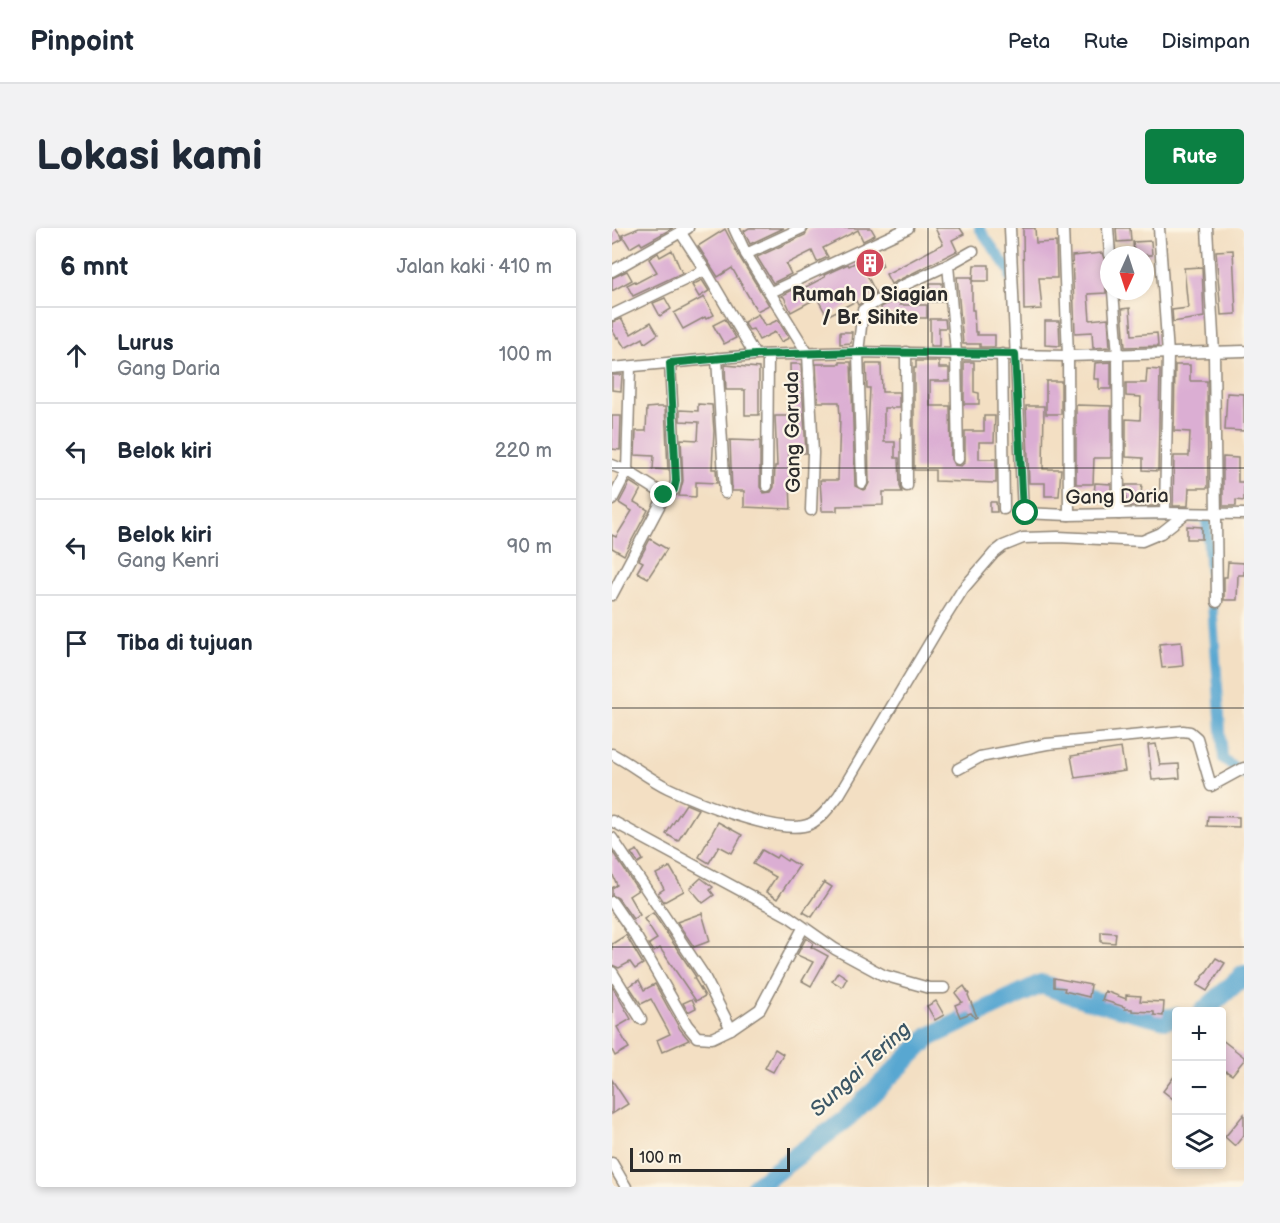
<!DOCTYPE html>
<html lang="id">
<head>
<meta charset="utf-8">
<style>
  :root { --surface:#fff; --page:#f2f2f3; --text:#1f2937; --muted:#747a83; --line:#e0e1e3; --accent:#0b8043 }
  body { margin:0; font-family:"Balsamiq Sans",sans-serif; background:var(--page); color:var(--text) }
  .controls { position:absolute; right:18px; bottom:18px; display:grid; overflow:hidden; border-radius:6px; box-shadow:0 3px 9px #0003 }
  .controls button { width:54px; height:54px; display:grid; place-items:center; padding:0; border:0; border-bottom:2px solid var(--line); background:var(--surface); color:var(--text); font:30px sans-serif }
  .compass { position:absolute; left:488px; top:18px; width:54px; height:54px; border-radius:50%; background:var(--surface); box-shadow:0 3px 9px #0003; rotate:183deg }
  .scale { position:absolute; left:18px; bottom:15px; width:160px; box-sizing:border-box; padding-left:6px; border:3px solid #2b2b2b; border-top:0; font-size:16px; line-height:21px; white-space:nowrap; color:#2b2b2b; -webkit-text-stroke:4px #fcf5e5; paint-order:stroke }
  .stop { position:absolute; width:18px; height:18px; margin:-14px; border:4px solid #0b8043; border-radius:50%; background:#fff }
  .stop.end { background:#0b8043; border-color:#fff; box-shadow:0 2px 6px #0008 }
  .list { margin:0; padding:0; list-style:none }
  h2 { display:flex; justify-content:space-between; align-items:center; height:78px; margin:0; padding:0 24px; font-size:26px }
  h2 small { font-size:20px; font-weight:400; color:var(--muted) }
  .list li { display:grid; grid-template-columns:39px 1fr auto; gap:18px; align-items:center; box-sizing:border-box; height:96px; padding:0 24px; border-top:2px solid var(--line) }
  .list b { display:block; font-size:22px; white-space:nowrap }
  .list p { margin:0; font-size:20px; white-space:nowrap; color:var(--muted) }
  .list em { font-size:20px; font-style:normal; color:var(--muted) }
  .icon { flex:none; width:33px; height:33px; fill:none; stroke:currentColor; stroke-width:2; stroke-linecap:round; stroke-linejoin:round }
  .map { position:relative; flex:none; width:632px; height:959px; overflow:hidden; border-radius:6px }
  header { display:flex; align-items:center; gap:36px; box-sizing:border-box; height:84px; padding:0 30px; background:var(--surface); border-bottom:2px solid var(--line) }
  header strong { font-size:28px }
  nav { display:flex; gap:33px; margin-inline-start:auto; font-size:21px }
  .intro { display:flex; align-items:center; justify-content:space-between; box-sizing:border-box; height:144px; padding:0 36px }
  h1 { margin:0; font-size:42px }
  .button { padding:15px 27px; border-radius:6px; background:var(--accent); color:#fff; font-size:21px; font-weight:700 }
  main { display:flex; gap:36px; padding:0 36px }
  aside { flex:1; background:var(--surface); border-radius:6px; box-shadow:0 3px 9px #0003 }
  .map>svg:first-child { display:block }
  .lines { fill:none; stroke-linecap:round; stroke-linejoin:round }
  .canal { stroke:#58a7d1; stroke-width:10 }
  .river { stroke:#58a7d1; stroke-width:20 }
  .building { fill:#dbaed3 }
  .minor-casing { stroke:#8f8577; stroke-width:13 }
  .minor { stroke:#fff; stroke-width:10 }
  .route { stroke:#0b8043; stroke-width:8 }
  .grid { fill:none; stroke:#2b2b2b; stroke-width:1.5; stroke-opacity:0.55 }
  .labels { text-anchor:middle; stroke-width:4.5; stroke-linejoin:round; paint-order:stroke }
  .poi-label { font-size:20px; font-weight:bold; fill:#2b2b2b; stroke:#fcf5e5 }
  .street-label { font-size:20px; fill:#2b2b2b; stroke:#fcf5e5 }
  .water-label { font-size:21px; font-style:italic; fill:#3b5665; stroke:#fcf5e5 }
</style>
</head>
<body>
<header>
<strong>Pinpoint</strong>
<nav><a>Peta</a><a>Rute</a><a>Disimpan</a></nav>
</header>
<div class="intro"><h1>Lokasi kami</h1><a class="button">Rute</a></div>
<main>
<aside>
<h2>6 mnt<small>Jalan kaki · 410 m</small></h2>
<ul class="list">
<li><svg class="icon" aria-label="ahead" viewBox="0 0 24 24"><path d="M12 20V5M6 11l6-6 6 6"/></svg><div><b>Lurus</b><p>Gang Daria</p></div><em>100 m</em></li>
<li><svg class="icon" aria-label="left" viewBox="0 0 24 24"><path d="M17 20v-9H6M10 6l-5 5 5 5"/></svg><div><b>Belok kiri</b></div><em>220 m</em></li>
<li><svg class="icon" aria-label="left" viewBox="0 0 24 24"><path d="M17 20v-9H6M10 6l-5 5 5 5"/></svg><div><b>Belok kiri</b><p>Gang Kenri</p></div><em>90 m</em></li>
<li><svg class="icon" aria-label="arrive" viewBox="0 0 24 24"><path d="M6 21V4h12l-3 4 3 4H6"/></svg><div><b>Tiba di tujuan</b></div></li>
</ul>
</aside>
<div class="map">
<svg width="632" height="959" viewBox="0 0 632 959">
  <rect width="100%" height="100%" fill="#fcf5e5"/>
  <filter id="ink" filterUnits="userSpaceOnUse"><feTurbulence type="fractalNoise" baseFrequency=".0167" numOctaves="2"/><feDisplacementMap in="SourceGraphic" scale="12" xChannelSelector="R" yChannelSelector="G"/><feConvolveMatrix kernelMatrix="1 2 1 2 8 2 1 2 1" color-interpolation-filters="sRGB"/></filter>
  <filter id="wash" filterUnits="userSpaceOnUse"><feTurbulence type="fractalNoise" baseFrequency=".008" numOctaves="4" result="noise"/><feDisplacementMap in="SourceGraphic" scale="24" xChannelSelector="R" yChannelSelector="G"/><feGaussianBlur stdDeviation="1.35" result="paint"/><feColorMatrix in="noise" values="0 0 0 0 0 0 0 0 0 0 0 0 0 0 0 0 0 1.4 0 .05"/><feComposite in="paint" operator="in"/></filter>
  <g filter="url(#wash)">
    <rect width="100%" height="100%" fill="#f3dfc3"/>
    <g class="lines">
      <g class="canal">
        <polyline points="367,0 398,44 398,50"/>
        <polyline points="539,290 594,290 611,531 632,546"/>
      </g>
      <g class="river">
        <polyline points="591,784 632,747"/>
        <polyline points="143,959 234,891 317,809 429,756 474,771 554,791 564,789"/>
      </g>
    </g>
    <g id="blocks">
      <g class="building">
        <polygon points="0,0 3,0 11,11 0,17"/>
        <polygon points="27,0 61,0 30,17 28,14 18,20 10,7"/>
        <polygon points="137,0 172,0 138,16 132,3"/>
        <polygon points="197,0 259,0 263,7 251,13 246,2 211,20 216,29 205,34 200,23 174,36 179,46 161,55 145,29 193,7"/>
        <polygon points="323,0 348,0 352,6 340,12 345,23 279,56 274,46 331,16"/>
        <polygon points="411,0 423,0 424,15 444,14 445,50 427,50 430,81 412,82"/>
        <polygon points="504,0 518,0 519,13 505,14"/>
        <polygon points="113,1 128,30 157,77 145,83 120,40 106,49 86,18"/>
        <polygon points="539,13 540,27 522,27 521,14"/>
        <polygon points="60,22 70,45 21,68 15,57 23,53 24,55 45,44 37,31 46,25 48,29"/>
        <polygon points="621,22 624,86 609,87 604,23"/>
        <polygon points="265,23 271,38 255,47 264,65 246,77 244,73 215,88 205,70 179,84 172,69 169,68 186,59 188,62 213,49 212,47 236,36 237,38"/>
        <polygon points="490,25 493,33 494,65 476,66 478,92 496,90 498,119 481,120 480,104 463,105 460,28"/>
        <polygon points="362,37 377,37 377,53 361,53"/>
        <polygon points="590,39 592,89 561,94 560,82 576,80 572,40"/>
        <polygon points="15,43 20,52 0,63 0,50"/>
        <polygon points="345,49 360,49 360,82 362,82 363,104 365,104 365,107 383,107 383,119 368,119 368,116 351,116"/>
        <polygon points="90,52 97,63 87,69 80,57"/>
        <polygon points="318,55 330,55 332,74 317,74"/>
        <polygon points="92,69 102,87 94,91 93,89 71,101 62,85"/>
        <polygon points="53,70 59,81 48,88 41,75"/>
        <polygon points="279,74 288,74 288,77 315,77 315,90 299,90 299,86 269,85 269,79"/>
        <polygon points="518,80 520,107 545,105 546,118 513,119 510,81"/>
        <polygon points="146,86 153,98 166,92 177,110 169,114 163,104 147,112 141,101 137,102 132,94"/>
        <polygon points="9,91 19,106 39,94 46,106 33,115 31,110 13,120 6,109 5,110 0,102 0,94"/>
        <polygon points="113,91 124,110 112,116 101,97"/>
        <polygon points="318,91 333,91 334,100 327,100 327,118 318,118"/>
        <polygon points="433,93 447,93 448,118 433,117"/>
        <polygon points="228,104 240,104 239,115 228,116"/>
        <polygon points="304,133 327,133 327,140 337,140 337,153 318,153 318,178 338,178 339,231 342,237 349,238 353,234 353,203 372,203 372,188 383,188 382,214 367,214 367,231 384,231 384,255 323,253 323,242 302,242 302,140 304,140"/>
        <polygon points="228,134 239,134 243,258 251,262 254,261 257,255 256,201 258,160 255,160 254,136 269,136 270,164 287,164 287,180 272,180 272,214 283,214 283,230 287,230 288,258 290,264 271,264 271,277 225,278 225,283 210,283 208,252 226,252 228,189 227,174 206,174 204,136 228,136"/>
        <polygon points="352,134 362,134 362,164 367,165 367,176 352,176"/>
        <polygon points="499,134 499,161 487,161 487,151 482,151 483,135"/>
        <polygon points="178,136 189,136 194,225 177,226 179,281 132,279 132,263 120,263 118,212 148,213 148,259 152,265 159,264 162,259 163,238 165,238 163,188 179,188"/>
        <polygon points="113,137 147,140 147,187 133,187 133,162 114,162"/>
        <polygon points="563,137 578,137 578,153 595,153 596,260 577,260 576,278 561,278 562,228 577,228 578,204 562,203"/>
        <polygon points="535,141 548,142 546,243 531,242 531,230 514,229 514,191 528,192 529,169 514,168 514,155 534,155"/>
        <polygon points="0,147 10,147 9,163 0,162"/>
        <rect x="434" y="153" width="15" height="33"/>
        <polygon points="615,165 632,166 632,203 613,202"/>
        <polygon points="86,176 100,177 102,203 100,241 104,241 105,255 84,254 84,269 67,268 71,253 69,211 86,212 87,194 68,193 68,182 86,183"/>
        <polygon points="464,177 499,178 499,230 482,230 481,256 464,256"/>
        <polygon points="414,178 432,178 431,241 449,241 447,268 433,268 433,255 417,255"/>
        <polygon points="45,179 53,179 56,242 41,241 42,228 23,227 24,203 34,203 35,180"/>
        <polygon points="0,188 9,188 8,222 0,221"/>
        <polygon points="611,229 626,230 626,254 632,254 632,273 624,272 624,278 611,278"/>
        <polygon points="18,254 29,261 22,274 36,282 12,327 0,320 0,307 4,309 20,283 7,275"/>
        <polygon points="483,255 499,256 499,268 482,268"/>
        <polygon points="514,257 530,257 529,266 546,266 546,278 514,278"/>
        <polygon points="378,274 384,274 385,284 378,284"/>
        <polygon points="575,298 590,299 590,311 575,311"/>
        <polygon points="38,311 55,321 36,350 25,344 31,334 27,332"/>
        <polygon points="616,334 632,335 632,347 626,347 625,372 612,372 612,349 615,349"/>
        <polygon points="569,414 571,438 550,440 547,416"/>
        <polygon points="544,516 548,537 567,536 568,550 540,552 536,517"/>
        <polygon points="509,520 513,543 463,550 459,528"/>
        <polygon points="74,576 86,581 66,613 54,606"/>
        <polygon points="596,588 627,589 627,599 595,598"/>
        <polygon points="106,594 130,607 120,625 107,618 97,635 87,629"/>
        <polygon points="25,622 31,632 26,635 19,625"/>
        <polygon points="150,622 164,630 166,627 175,633 176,631 187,638 165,671 154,664 164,649 141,636"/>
        <polygon points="0,623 26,662 17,668 28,687 21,691 6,670 0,667 0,660 5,657 0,645"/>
        <polygon points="58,639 72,663 52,674 46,665 52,661 44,646"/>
        <polygon points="89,650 101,659 98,662 102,667 91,675 78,660"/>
        <polygon points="212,654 220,659 200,689 191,684"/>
        <polygon points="41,685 84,749 82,750 93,768 84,773 48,720 42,724 37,716 45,711 32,691"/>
        <polygon points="90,685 98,713 82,719 65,694"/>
        <polygon points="489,704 504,705 503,715 489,714"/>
        <polygon points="14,707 31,736 23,741 18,734 7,740 0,737 0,716"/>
        <polygon points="194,710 201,715 199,719 216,728 199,758 190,753 201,734 185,727"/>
        <polygon points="604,730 613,735 595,763 585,757"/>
        <polygon points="226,744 235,750 230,759 220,753"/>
        <polygon points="442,750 479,757 477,769 452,763 453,760 442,759"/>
        <polygon points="27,752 32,762 43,756 68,801 77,812 50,824 45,812 58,806 39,771 29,776 17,758"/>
        <polygon points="0,758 19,791 5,799 17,820 3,828 0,822"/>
        <polygon points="352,758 357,766 356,767 365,789 363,790 359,785 348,789 343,777 350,774 343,765"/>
        <polygon points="493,763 514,771 514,767 529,768 528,773 552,774 551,788 542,787 542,784 520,783 520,781 513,781 513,779 490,772"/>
        <polygon points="80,771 84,780 76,784 71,775"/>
        <polygon points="324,773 332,787 323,792 315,778"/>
        <polygon points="609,811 632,829 632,832 620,847 609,840"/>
        <polygon points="163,821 171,826 161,844 153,840"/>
        <polygon points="564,846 564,866 561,871 551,863"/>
        <polygon points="0,852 16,876 0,886"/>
        <polygon points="632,886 632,907 623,918 613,909"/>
      </g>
    </g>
  </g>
  <g filter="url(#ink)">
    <use href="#blocks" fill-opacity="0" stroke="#8f8577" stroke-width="1.5"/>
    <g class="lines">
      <g class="minor-casing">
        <g id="minor">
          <polyline points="122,0 134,26 196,126 201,225 199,282"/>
          <polyline points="398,0 411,285 457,287 553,285 632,286"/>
          <polyline points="451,0 456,128 457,287"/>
          <polyline points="496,0 498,27"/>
          <polyline points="547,0 556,126 553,285"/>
          <polyline points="595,0 602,125 605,374"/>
          <polyline points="69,5 93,42 143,127"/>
          <polyline points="134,26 190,0"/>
          <polyline points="336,37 344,125 346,231"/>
          <polyline points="0,43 76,0"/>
          <polyline points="501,63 506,127 507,286"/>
          <polyline points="159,64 296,0"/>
          <polyline points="0,87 93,42"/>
          <polyline points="294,124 295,258"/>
          <polyline points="390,126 392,281"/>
          <polyline points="105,130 113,265"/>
          <polyline points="0,140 143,127 246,124 456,128 632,123"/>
          <polyline points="0,237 15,243 53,267"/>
          <polyline points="250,255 246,124 251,82 290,58 336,37 361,23"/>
          <polyline points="155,258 156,127"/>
          <polyline points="53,267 62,262 64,253 58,135"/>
          <polyline points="0,272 15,243 18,139"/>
          <polyline points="0,367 53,267"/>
          <path d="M0 526C19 536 36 550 56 560 83 573 170 609 198 596 210 590 219 577 227 567L327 399 351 361 382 325 391 318 411 310 446 309 530 313 549 305 573 286"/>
          <polyline points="346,541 368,529 435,516 571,503 578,504 585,510 599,558 632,540"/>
          <polyline points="0,593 176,688 223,721 271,747 317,760 332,760"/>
          <polyline points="0,610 91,746 119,801"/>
          <polyline points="0,674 25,710 75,797 85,809 100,810 119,801 148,781 191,700"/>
          <polyline points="0,744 29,791"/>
          <polyline points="0,935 14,959"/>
        </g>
      </g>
      <use href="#minor" class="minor"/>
    </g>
  </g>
  <g class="lines" filter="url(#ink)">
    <polyline class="route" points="52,267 62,262 64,253 58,135 143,127 246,124 403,126 411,284 414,285"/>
  </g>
  <path class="grid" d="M316 0V959M0 240H632M0 480H632M0 719H632"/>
  <defs>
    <g id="building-disc" transform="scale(1.5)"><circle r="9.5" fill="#d1495b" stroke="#fcf5e5"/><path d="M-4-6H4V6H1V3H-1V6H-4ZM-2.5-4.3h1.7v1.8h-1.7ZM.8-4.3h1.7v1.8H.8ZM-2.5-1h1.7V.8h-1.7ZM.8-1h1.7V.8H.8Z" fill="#fff"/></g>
  </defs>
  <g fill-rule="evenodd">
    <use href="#building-disc" x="258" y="35"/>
  </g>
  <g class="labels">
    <g class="poi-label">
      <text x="258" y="73">Rumah D Siagian<tspan x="258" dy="23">/ Br. Sihite</tspan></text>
    </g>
    <g class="street-label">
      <text transform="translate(180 204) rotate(-91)" y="7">Gang Garuda</text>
      <text transform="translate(505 268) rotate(-1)" y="7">Gang Daria</text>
    </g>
    <g class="water-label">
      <text transform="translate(248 841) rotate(-43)" y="7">Sungai Tering</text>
    </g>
  </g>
</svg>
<div class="controls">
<button>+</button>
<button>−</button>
<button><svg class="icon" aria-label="layers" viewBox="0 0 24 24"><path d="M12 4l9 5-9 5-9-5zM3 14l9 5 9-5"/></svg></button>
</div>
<svg class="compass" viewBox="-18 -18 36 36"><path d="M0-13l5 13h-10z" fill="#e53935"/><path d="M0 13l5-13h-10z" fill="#747a83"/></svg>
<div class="scale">100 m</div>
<div class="stop" style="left:414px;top:285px"></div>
<div class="stop end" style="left:52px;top:267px"></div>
</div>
</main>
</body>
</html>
